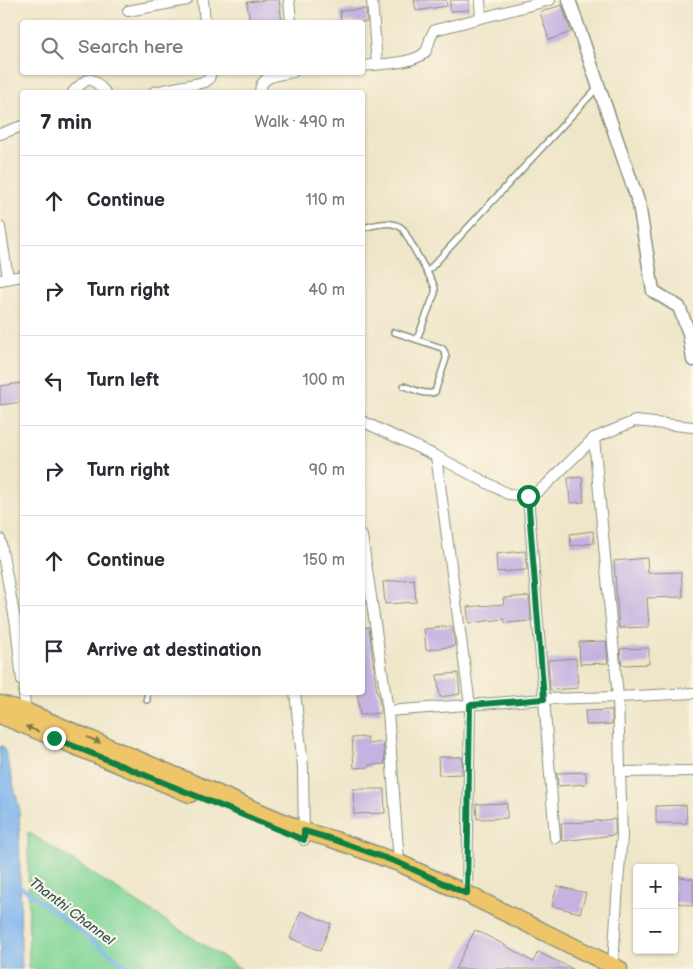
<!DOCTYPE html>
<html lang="en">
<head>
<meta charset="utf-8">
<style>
  :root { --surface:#fff; --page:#f7f7f7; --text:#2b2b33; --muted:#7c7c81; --line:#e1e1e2 }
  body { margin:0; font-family:"Balsamiq Sans",sans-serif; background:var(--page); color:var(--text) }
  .controls { position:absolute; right:15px; bottom:15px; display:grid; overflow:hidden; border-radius:5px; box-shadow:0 1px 4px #0004 }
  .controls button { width:45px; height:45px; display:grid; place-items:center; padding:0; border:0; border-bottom:1px solid var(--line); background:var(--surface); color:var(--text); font:25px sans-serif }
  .stop { position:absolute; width:15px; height:15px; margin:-11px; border:4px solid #0b8043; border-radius:50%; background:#fff }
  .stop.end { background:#0b8043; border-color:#fff; box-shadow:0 1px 5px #0008 }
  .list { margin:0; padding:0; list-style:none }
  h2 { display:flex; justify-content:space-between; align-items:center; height:65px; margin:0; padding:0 20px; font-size:21px }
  h2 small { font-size:16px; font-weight:400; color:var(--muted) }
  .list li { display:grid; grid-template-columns:32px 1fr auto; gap:15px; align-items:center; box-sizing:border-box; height:90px; padding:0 20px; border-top:1px solid var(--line) }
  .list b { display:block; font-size:19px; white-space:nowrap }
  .list em { font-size:16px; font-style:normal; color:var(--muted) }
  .icon { flex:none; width:28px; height:28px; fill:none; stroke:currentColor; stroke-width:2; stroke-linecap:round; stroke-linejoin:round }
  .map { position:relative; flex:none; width:693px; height:969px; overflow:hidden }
  .search { position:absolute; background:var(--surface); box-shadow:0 1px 4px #0004; left:20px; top:20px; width:345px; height:55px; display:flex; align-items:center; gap:12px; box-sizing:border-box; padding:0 18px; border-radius:5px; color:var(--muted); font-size:19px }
  .panel { position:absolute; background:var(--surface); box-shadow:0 1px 4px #0004; left:20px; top:90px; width:345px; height:605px; border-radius:5px }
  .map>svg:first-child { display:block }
  .green { fill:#81d598; stroke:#508966 }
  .water { fill:#80b5ee; stroke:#507991 }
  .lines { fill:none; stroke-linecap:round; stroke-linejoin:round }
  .stream { stroke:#80b5ee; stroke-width:4 }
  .building { fill:#c5b2e1 }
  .service-casing { stroke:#87927e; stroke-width:8 }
  .minor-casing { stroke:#87927e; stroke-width:12 }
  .tertiary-casing { stroke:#87927e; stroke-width:15 }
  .primary-casing { stroke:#87927e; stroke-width:19 }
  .service { stroke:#fff; stroke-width:5 }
  .minor { stroke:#fff; stroke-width:10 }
  .tertiary { stroke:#fff; stroke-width:12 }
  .primary { stroke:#eec569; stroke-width:16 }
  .oneway { fill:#7c7a4c }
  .route { stroke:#0b8043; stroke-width:6 }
  .labels { text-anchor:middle; stroke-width:4.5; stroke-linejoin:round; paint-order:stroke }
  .water-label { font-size:14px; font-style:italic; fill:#375b62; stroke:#fcf5e5 }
</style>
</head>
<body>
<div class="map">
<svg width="693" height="969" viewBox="0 0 693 969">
  <rect width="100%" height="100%" fill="#fcf5e5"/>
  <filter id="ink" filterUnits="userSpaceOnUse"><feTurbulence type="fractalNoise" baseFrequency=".02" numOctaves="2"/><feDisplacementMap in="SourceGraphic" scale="10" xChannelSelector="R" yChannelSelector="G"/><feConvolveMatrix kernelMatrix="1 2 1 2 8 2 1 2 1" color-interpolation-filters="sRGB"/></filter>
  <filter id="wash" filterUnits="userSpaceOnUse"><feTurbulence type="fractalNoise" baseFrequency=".0096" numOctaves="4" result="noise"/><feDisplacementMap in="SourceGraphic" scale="20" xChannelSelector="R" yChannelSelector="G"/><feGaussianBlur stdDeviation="1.12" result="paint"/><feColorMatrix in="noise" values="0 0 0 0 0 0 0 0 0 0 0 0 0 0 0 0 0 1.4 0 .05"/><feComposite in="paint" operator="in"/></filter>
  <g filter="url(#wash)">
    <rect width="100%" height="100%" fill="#efe6c9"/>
    <polygon class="green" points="28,832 241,969 29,969"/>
    <polygon class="water" points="0,746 4,747 19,807 21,955 22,969 0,969"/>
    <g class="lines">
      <polyline class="stream" points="17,884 131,969"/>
    </g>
    <g id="blocks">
      <g class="building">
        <polygon points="264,0 279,0 282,22 250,22 247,2"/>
        <polygon points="414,0 446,0 447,6 416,11"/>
        <polygon points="450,0 469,0 469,10 450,11"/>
        <polygon points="562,5 571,32 549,40 540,12"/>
        <polygon points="366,9 367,22 341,22 340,11"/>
        <polygon points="22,383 22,402 0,405 0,386"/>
        <polygon points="582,477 584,502 570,503 568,478"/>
        <polygon points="593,531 594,543 571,546 570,534"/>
        <polygon points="525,551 527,570 497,572 496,554"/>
        <polygon points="647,558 648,573 681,572 683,597 647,598 649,627 619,628 614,561"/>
        <polygon points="414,579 416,602 385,604 383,582"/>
        <polygon points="529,596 531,621 505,623 505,619 469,623 467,607 504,604 503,598"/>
        <polygon points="452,626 455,646 426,650 424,629"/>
        <polygon points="369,627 377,693 378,693 381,713 360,715 357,692 362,692 362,628"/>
        <polygon points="606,641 608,663 580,664 579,642"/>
        <polygon points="649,648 649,664 622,665 620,649"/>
        <polygon points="576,658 578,688 550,690 548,660"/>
        <polygon points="458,673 460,694 440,697 437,675"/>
        <polygon points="612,710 612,724 586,725 585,711"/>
        <polygon points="367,737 368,744 383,742 385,764 369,765 370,767 354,768 352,738"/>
        <polygon points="438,757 462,757 462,774 439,775"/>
        <polygon points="586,772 586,784 558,786 557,773"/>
        <polygon points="353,789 384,789 385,813 354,814"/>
        <polygon points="507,803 507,818 477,819 476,804"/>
        <polygon points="686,805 687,823 656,823 656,806"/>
        <polygon points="615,819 615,835 562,841 561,823 575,822 575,823"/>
        <polygon points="674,876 693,879 693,906 674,902"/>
        <polygon points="557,886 586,893 580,913 552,906"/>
        <polygon points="301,911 331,924 320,951 290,938"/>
        <polygon points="475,930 501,943 533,962 538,952 573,969 455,969"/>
      </g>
    </g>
  </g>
  <g filter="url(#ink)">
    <use href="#blocks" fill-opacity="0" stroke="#87927e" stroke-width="1"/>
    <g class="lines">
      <g class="service-casing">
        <g id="service">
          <path d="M362 228C376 225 392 219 403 229L433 283 435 288V293L417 339"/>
          <polyline points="427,272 598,87"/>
          <path d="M394 332 442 348C445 351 446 354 446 359L435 392C426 396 413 389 404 386"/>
          <polyline points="147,692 147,700"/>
        </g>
      </g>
      <g class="minor-casing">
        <g id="minor">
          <polyline points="203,0 205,22"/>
          <polyline points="289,0 291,22"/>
          <polyline points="372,0 377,64"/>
          <polyline points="480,0 481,17"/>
          <polyline points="128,11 187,0"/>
          <path d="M362 66C377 64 417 64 426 51 430 45 428 38 435 30L550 0"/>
          <path d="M73 92C89 76 90 75 105 92"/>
          <polyline points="154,92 205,82 209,79 211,72"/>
          <path d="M260 92C260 75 279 75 293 72"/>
          <polyline points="0,134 22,126"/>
          <polyline points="0,227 8,278"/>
          <polyline points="0,280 22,276"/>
          <polyline points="362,421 436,456 508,494 528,496 537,492 545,486 594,438 635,421 693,427"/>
          <polyline points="594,438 618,697 622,837 618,882 613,966"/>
          <polyline points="436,456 470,705 467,894"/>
          <polyline points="528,496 555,838"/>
          <polyline points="362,536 388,711 399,863"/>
          <polyline points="0,539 16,625 22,681"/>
          <polyline points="24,692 25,711"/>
          <polyline points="295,692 303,767 304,840"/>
          <polyline points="388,711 544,699 618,697 693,693"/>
          <polyline points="620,772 693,771"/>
        </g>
      </g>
      <g class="tertiary-casing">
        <polyline id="tertiary" points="569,0 639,204 653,291 679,307 689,333 693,360"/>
      </g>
      <g class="primary-casing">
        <g id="primary">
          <polyline points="0,704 25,711 304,831 335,840 399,863 467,894 619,969"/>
          <polyline points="0,715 190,794"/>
        </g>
      </g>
      <use href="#service" class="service"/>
      <use href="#minor" class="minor"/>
      <use href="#tertiary" class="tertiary"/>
      <use href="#primary" class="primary"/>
    </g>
    <defs><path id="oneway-solid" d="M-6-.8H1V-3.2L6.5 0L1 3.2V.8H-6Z" transform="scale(1.25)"/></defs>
    <g class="oneway">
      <use href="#oneway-solid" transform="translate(32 729) rotate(-157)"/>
      <use href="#oneway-solid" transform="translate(94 740) rotate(23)"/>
    </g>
  </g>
  <g class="lines" filter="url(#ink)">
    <polyline class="route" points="54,738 304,840 304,831 335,840 399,863 467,894 470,705 544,699 528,496"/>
  </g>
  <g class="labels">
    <g class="water-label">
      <text transform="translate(72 911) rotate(37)" y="5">Thanthi Channel</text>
    </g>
  </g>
</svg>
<div class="controls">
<button>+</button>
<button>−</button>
</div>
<div class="stop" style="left:528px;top:496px"></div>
<div class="stop end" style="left:54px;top:738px"></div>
<div class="search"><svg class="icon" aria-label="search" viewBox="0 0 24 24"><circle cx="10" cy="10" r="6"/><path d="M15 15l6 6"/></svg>Search here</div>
<section class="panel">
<h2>7 min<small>Walk · 490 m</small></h2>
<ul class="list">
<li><svg class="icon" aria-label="ahead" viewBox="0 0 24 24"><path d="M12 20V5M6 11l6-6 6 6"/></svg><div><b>Continue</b></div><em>110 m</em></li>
<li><svg class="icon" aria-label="right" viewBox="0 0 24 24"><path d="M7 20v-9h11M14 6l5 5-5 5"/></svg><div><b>Turn right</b></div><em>40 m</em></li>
<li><svg class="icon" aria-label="left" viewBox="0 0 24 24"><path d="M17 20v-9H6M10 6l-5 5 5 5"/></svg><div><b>Turn left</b></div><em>100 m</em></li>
<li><svg class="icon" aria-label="right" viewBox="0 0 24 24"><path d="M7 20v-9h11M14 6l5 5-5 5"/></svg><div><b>Turn right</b></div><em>90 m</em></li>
<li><svg class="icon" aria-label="ahead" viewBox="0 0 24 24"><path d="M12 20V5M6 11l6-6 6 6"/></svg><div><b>Continue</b></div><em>150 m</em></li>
<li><svg class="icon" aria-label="arrive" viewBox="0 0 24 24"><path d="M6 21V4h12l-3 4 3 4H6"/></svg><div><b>Arrive at destination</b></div></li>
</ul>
</section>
</div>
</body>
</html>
